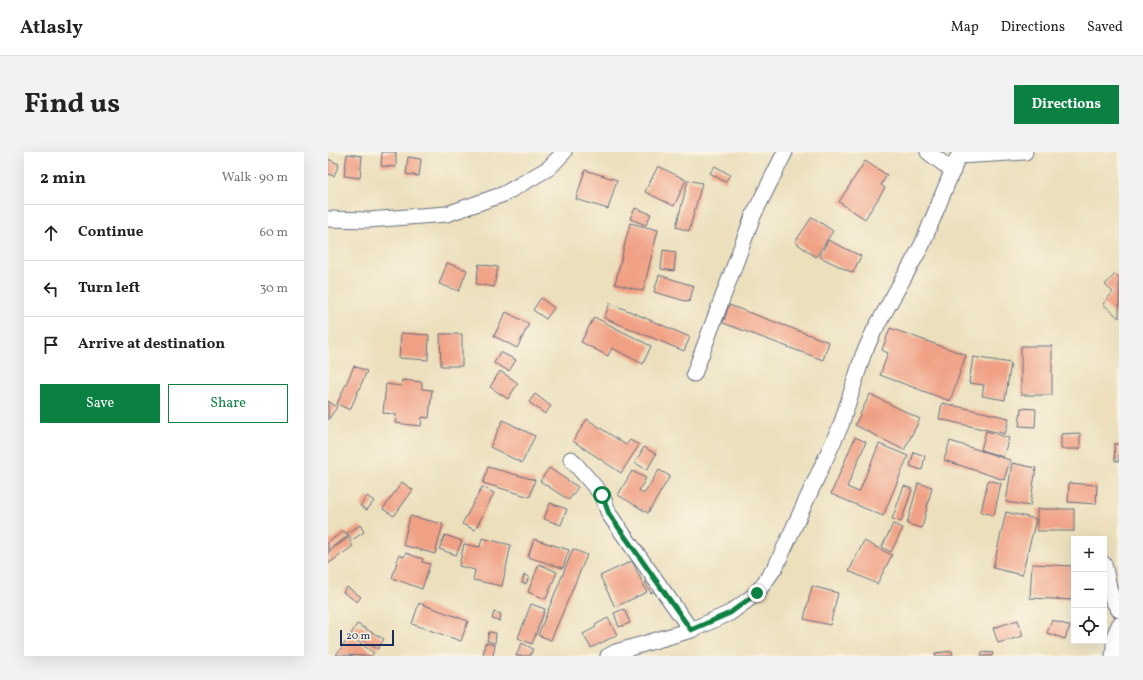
<!DOCTYPE html>
<html lang="en">
<head>
<meta charset="utf-8">
<style>
  :root { --surface:#fff; --page:#f2f2f2; --text:#222; --muted:#767676; --line:#e0e0e0; --accent:#0b8043 }
  body { margin:0; font-family:Vollkorn,serif; background:var(--page); color:var(--text) }
  .controls { position:absolute; right:12px; bottom:12px; display:grid; overflow:hidden; border-radius:0px; box-shadow:0 4px 16px #0002 }
  .controls button { width:36px; height:36px; display:grid; place-items:center; padding:0; border:0; border-bottom:1px solid var(--line); background:var(--surface); color:var(--text); font:20px sans-serif }
  .scale { position:absolute; left:12px; bottom:10px; width:54px; box-sizing:border-box; padding-left:4px; border:2px solid #1b2f5e; border-top:0; font-size:11px; line-height:14px; white-space:nowrap; color:#1b2f5e; -webkit-text-stroke:3px #fcf5e5; paint-order:stroke }
  .stop { position:absolute; width:12px; height:12px; margin:-9px; border:3px solid #0b8043; border-radius:50%; background:#fff }
  .stop.end { background:#0b8043; border-color:#fff; box-shadow:0 1px 4px #0008 }
  .list { margin:0; padding:0; list-style:none }
  h2 { display:flex; justify-content:space-between; align-items:center; height:52px; margin:0; padding:0 16px; font-size:17px }
  h2 small { font-size:13px; font-weight:400; color:var(--muted) }
  .list li { display:grid; grid-template-columns:26px 1fr auto; gap:12px; align-items:center; box-sizing:border-box; height:56px; padding:0 16px; border-top:1px solid var(--line) }
  .list b { display:block; font-size:15px; white-space:nowrap }
  .list em { font-size:13px; font-style:normal; color:var(--muted) }
  .actions { display:flex; gap:8px; padding:12px 16px }
  .actions a { flex:1; padding:9px 0; border:1px solid var(--accent); border-radius:0px; text-align:center; font-size:14px; color:var(--accent) }
  .actions .main { background:var(--accent); color:#fff }
  .icon { flex:none; width:22px; height:22px; fill:none; stroke:currentColor; stroke-width:2; stroke-linecap:round; stroke-linejoin:round }
  .map { position:relative; flex:none; width:791px; height:504px; overflow:hidden; border-radius:0px }
  header { display:flex; align-items:center; gap:24px; box-sizing:border-box; height:56px; padding:0 20px; background:var(--surface); border-bottom:1px solid var(--line) }
  header strong { font-size:19px }
  nav { display:flex; gap:22px; margin-inline-start:auto; font-size:14px }
  .intro { display:flex; align-items:center; justify-content:space-between; box-sizing:border-box; height:96px; padding:0 24px }
  h1 { margin:0; font-size:28px }
  .button { padding:10px 18px; border-radius:0px; background:var(--accent); color:#fff; font-size:14px; font-weight:700 }
  main { display:flex; gap:24px; padding:0 24px }
  aside { flex:1; background:var(--surface); border-radius:0px; box-shadow:0 4px 16px #0002 }
  .map>svg:first-child { display:block }
  .building { fill:#f0a185 }
  .lines { fill:none; stroke-linecap:round; stroke-linejoin:round }
  .minor-casing { stroke:#646d7f; stroke-width:17 }
  .minor { stroke:#fff; stroke-width:15 }
  .route { stroke:#0b8043; stroke-width:5 }
</style>
</head>
<body>
<header>
<strong>Atlasly</strong>
<nav><a>Map</a><a>Directions</a><a>Saved</a></nav>
</header>
<div class="intro"><h1>Find us</h1><a class="button">Directions</a></div>
<main>
<aside>
<h2>2 min<small>Walk · 90 m</small></h2>
<ul class="list">
<li><svg class="icon" aria-label="ahead" viewBox="0 0 24 24"><path d="M12 20V5M6 11l6-6 6 6"/></svg><div><b>Continue</b></div><em>60 m</em></li>
<li><svg class="icon" aria-label="left" viewBox="0 0 24 24"><path d="M17 20v-9H6M10 6l-5 5 5 5"/></svg><div><b>Turn left</b></div><em>30 m</em></li>
<li><svg class="icon" aria-label="arrive" viewBox="0 0 24 24"><path d="M6 21V4h12l-3 4 3 4H6"/></svg><div><b>Arrive at destination</b></div></li>
</ul>
<div class="actions"><a class="main">Save</a><a>Share</a></div>
</aside>
<div class="map">
<svg width="791" height="504" viewBox="0 0 791 504">
  <rect width="100%" height="100%" fill="#fcf5e5"/>
  <filter id="ink" filterUnits="userSpaceOnUse"><feTurbulence type="fractalNoise" baseFrequency=".025" numOctaves="2"/><feDisplacementMap in="SourceGraphic" scale="8" xChannelSelector="R" yChannelSelector="G"/><feConvolveMatrix kernelMatrix="1 2 1 2 8 2 1 2 1" color-interpolation-filters="sRGB"/></filter>
  <filter id="wash" filterUnits="userSpaceOnUse"><feTurbulence type="fractalNoise" baseFrequency=".012" numOctaves="4" result="noise"/><feDisplacementMap in="SourceGraphic" scale="16" xChannelSelector="R" yChannelSelector="G"/><feGaussianBlur stdDeviation="0.9" result="paint"/><feColorMatrix in="noise" values="0 0 0 0 0 0 0 0 0 0 0 0 0 0 0 0 0 1.4 0 .05"/><feComposite in="paint" operator="in"/></filter>
  <g filter="url(#wash)">
    <rect width="100%" height="100%" fill="#ebdfbc"/>
    <g id="blocks">
      <g class="building">
        <polygon points="54,0 68,0 68,15 53,14"/>
        <polygon points="19,2 34,4 32,26 16,24"/>
        <polygon points="80,5 93,7 91,24 78,22"/>
        <polygon points="0,7 11,12 6,24 0,22"/>
        <polygon points="537,9 559,23 553,33 557,36 537,67 511,50"/>
        <polygon points="330,14 358,28 346,54 317,40"/>
        <polygon points="387,14 402,23 397,30 382,21"/>
        <polygon points="257,18 289,28 280,57 248,47"/>
        <polygon points="360,28 374,31 361,79 348,75"/>
        <polygon points="307,56 323,62 318,73 302,67"/>
        <polygon points="484,65 505,79 488,105 467,90"/>
        <polygon points="302,71 330,78 315,139 287,132"/>
        <polygon points="500,88 533,104 525,121 492,105"/>
        <polygon points="335,98 348,100 346,119 333,117"/>
        <polygon points="119,111 139,118 131,139 111,132"/>
        <polygon points="151,112 170,115 166,135 148,132"/>
        <polygon points="787,122 791,125 791,166 775,152 785,140 777,133"/>
        <polygon points="331,123 366,134 361,150 326,140"/>
        <polygon points="213,146 226,156 218,167 205,158"/>
        <polygon points="282,151 362,185 356,199 276,166"/>
        <polygon points="401,153 501,190 495,208 395,171"/>
        <polygon points="178,160 201,172 189,196 166,184"/>
        <polygon points="266,165 323,194 315,212 284,196 280,204 253,190"/>
        <polygon points="562,176 638,203 622,249 552,223 560,201 554,198"/>
        <polygon points="73,181 101,183 100,208 71,206"/>
        <polygon points="112,182 134,182 134,214 113,214"/>
        <rect x="693" y="194" width="31" height="49"/>
        <polygon points="172,200 188,208 181,219 166,211"/>
        <polygon points="645,205 683,211 677,248 654,244 656,233 641,231"/>
        <polygon points="26,214 39,219 22,258 9,252"/>
        <polygon points="172,219 190,231 180,247 162,235"/>
        <polygon points="74,228 94,230 94,237 104,238 101,266 94,265 93,274 67,271 68,262 55,261 58,232 73,234"/>
        <polygon points="207,242 223,254 217,262 201,250"/>
        <polygon points="542,242 592,267 576,298 527,273"/>
        <polygon points="0,249 9,255 0,268"/>
        <polygon points="614,251 681,266 677,282 611,267"/>
        <polygon points="693,256 708,257 707,275 691,274"/>
        <polygon points="259,267 298,293 302,288 311,293 293,321 245,289"/>
        <polygon points="175,268 207,284 194,311 162,295"/>
        <polygon points="658,279 681,286 675,305 653,298"/>
        <polygon points="752,281 752,297 733,297 733,282"/>
        <polygon points="527,285 538,290 519,335 531,340 551,292 580,304 555,364 503,342"/>
        <polygon points="622,289 682,308 676,328 616,308"/>
        <polygon points="786,292 791,292 791,309 787,309"/>
        <polygon points="316,295 328,302 319,318 307,311"/>
        <polygon points="586,300 597,304 594,318 582,314"/>
        <polygon points="684,311 708,316 702,354 678,350"/>
        <polygon points="160,315 207,328 202,345 155,331"/>
        <polygon points="221,316 250,335 241,348 212,329"/>
        <polygon points="331,318 342,324 320,361 290,343 304,319 318,326 311,338 316,342"/>
        <polygon points="660,328 673,331 666,363 653,360"/>
        <polygon points="74,330 85,338 66,364 55,357"/>
        <polygon points="590,331 604,335 594,376 579,372"/>
        <polygon points="741,331 769,333 768,352 740,350"/>
        <polygon points="576,334 584,337 573,370 564,367"/>
        <polygon points="154,335 166,341 147,378 134,372"/>
        <polygon points="39,344 46,349 39,358 32,354"/>
        <polygon points="222,351 239,357 233,373 216,367"/>
        <rect x="709" y="357" width="37" height="22"/>
        <polygon points="678,360 708,367 694,423 665,416"/>
        <polygon points="82,364 115,372 107,402 75,393"/>
        <polygon points="565,372 575,376 563,400 554,395"/>
        <polygon points="32,373 36,380 24,388 19,381"/>
        <polygon points="16,379 20,384 0,398 0,390"/>
        <polygon points="117,383 134,389 128,403 111,397"/>
        <polygon points="20,386 25,394 0,412 0,400"/>
        <polygon points="154,386 183,393 174,434 145,428 147,418 131,414 136,392 152,395"/>
        <polygon points="206,387 241,398 235,416 200,405"/>
        <polygon points="536,389 564,403 549,432 521,419"/>
        <polygon points="245,397 259,403 223,488 210,483"/>
        <polygon points="78,401 95,407 94,410 102,412 94,437 64,426 71,403 76,405"/>
        <polygon points="304,409 319,440 287,455 272,424"/>
        <polygon points="211,412 229,420 218,447 200,440"/>
        <polygon points="704,412 745,414 744,430 746,430 746,448 702,446"/>
        <polygon points="196,423 201,425 198,432 194,431"/>
        <polygon points="322,428 327,439 323,441 317,430"/>
        <polygon points="484,434 510,441 502,473 476,467"/>
        <polygon points="19,435 33,445 29,450 15,440"/>
        <polygon points="91,451 140,469 133,489 84,472"/>
        <polygon points="203,452 217,457 204,492 190,486"/>
        <polygon points="296,457 302,471 291,475 286,461"/>
        <polygon points="166,460 173,462 172,469 164,467"/>
        <polygon points="280,466 289,483 263,496 255,482 268,475 267,473"/>
        <polygon points="690,468 695,484 670,491 665,476"/>
        <polygon points="724,468 742,474 737,487 719,481"/>
        <polygon points="29,472 56,487 50,497 23,482"/>
        <polygon points="161,480 168,481 167,491 159,489"/>
        <polygon points="22,484 46,501 43,504 8,503"/>
        <polygon points="157,491 167,493 165,504 155,504"/>
        <polygon points="194,491 205,497 202,504 188,504"/>
        <polygon points="624,499 625,504 607,504 607,501"/>
        <polygon points="654,500 665,501 664,504 653,504"/>
      </g>
    </g>
  </g>
  <g filter="url(#ink)">
    <use href="#blocks" fill-opacity="0" stroke="#646d7f" stroke-width="1"/>
    <g class="lines">
      <g class="minor-casing">
        <g id="minor">
          <polyline points="600,0 625,19"/>
          <polyline points="631,4 697,0"/>
          <polyline points="0,67 40,68 119,62 176,42 221,16 236,0"/>
          <polyline points="366,222 425,64 457,0"/>
          <polyline points="243,307 274,343 281,362 363,478"/>
          <path d="M776 412C780 427 781 446 791 458"/>
          <polyline points="280,504 288,500 363,478 402,461 429,441 448,414 513,273 535,203 546,179 594,93 632,0"/>
          <polyline points="785,504 787,482 791,473"/>
        </g>
      </g>
      <use href="#minor" class="minor"/>
    </g>
  </g>
  <g class="lines" filter="url(#ink)">
    <polyline class="route" points="274,343 281,362 363,478 402,461 429,441"/>
  </g>
</svg>
<div class="controls">
<button>+</button>
<button>−</button>
<button><svg class="icon" aria-label="locate" viewBox="0 0 24 24"><circle cx="12" cy="12" r="6"/><path d="M12 2v4M12 18v4M2 12h4M18 12h4"/></svg></button>
</div>
<div class="scale">20 m</div>
<div class="stop" style="left:274px;top:343px"></div>
<div class="stop end" style="left:429px;top:441px"></div>
</div>
</main>
</body>
</html>
